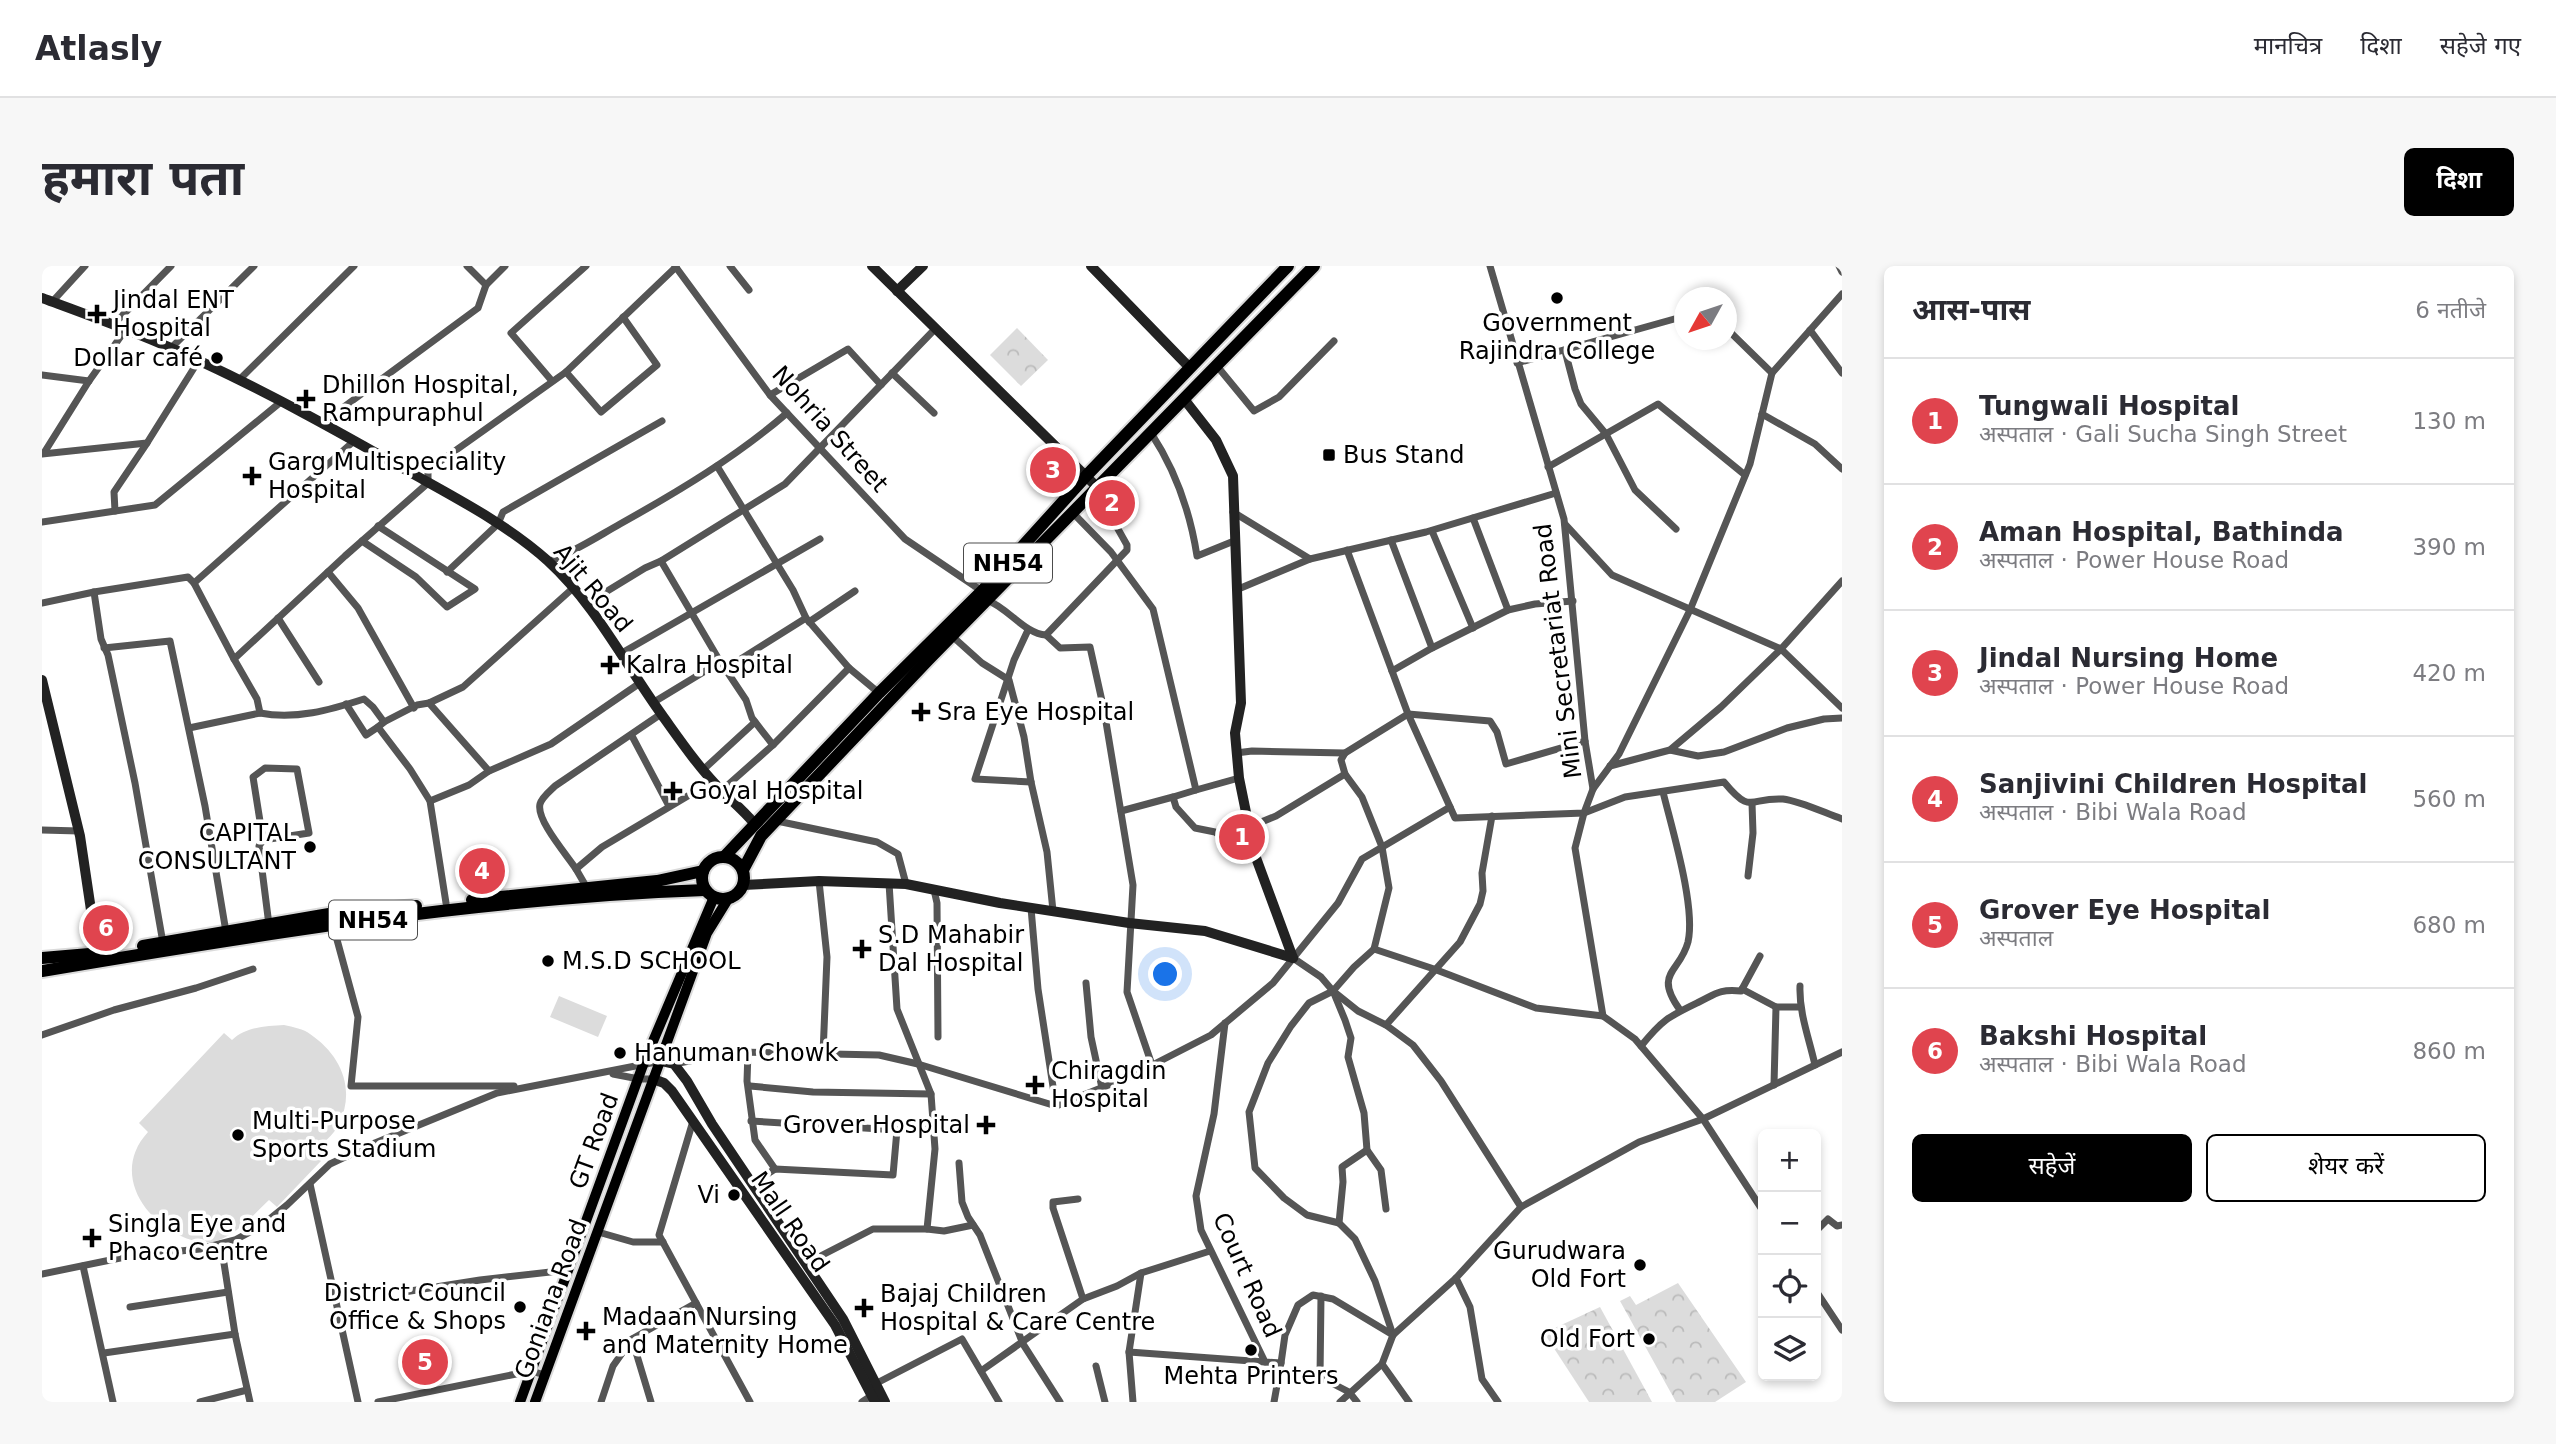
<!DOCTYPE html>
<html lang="hi">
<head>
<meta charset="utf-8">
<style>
  :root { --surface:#fff; --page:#f7f7f7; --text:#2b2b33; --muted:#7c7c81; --line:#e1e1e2; --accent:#000 }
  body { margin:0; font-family:"DejaVu Sans","Noto Sans Devanagari",sans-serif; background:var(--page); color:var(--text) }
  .controls { position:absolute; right:21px; bottom:21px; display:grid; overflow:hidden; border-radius:10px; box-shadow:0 4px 10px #0003 }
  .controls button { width:63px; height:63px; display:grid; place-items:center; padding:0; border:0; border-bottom:2px solid var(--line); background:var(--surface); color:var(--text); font:35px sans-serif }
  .compass { position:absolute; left:1632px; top:21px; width:63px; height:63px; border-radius:50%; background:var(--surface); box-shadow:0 4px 10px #0003; rotate:230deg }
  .you { position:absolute; left:1124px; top:709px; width:24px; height:24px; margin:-18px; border:5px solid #fff; border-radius:50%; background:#1a73e8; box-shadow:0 0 0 10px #1a73e833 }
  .badge { display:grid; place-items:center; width:46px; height:46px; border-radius:50%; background:var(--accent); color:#fff; font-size:23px; font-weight:700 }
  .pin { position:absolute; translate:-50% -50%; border:4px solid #fff; box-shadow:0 2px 7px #0006 }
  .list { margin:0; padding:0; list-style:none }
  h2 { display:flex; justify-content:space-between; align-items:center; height:91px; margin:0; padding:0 28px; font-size:30px }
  h2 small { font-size:23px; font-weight:400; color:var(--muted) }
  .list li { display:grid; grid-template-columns:46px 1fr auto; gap:21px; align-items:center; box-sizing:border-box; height:126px; padding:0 28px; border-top:2px solid var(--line) }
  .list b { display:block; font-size:26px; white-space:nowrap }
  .list p { margin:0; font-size:23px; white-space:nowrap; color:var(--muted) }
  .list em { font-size:23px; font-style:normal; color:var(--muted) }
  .actions { display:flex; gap:14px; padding:21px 28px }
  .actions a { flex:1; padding:16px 0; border:2px solid var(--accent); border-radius:10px; text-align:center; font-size:24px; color:var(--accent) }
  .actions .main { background:var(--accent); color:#fff }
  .icon { flex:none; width:38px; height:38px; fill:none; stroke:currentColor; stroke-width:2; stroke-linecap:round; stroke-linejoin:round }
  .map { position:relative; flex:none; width:1800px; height:1136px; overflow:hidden; border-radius:10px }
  header { display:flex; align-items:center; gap:42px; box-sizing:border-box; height:98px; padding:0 35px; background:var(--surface); border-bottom:2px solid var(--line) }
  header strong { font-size:33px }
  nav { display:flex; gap:38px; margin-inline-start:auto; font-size:24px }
  .intro { display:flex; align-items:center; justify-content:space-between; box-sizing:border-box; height:168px; padding:0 42px }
  h1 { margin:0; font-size:49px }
  .button { padding:18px 32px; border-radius:10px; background:var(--accent); color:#fff; font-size:24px; font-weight:700 }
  main { display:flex; gap:42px; padding:0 42px }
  aside { flex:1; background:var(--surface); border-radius:10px; box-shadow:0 4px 10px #0003 }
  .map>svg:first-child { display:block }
  .park { fill:url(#park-crowns) }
  .pitch { fill:#dcdcdc }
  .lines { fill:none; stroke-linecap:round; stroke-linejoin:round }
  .primary-casing { stroke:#dbdbdb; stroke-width:14 }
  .highway-casing { stroke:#dbdbdb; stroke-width:16 }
  .street { stroke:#555; stroke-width:7 }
  .secondary { stroke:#222; stroke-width:10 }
  .primary { stroke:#000; stroke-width:10 }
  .highway { stroke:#000; stroke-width:12 }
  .poi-dot { fill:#000; stroke:#fff; stroke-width:2.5 }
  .labels { text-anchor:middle; stroke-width:7; stroke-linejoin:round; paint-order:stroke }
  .shield { fill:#fff; stroke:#4c4c4c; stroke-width:2 }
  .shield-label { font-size:23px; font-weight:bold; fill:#000 }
  .poi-label { font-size:24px; fill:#000; stroke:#fff; text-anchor:start }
  .street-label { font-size:24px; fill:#000; stroke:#fff }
</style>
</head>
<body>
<header>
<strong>Atlasly</strong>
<nav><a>मानचित्र</a><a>दिशा</a><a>सहेजे गए</a></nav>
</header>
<div class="intro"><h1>हमारा पता</h1><a class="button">दिशा</a></div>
<main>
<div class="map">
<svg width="1800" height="1136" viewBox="0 0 1800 1136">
  <defs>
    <pattern id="park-crowns" width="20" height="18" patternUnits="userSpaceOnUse" patternTransform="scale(1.75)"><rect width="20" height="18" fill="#dcdcdc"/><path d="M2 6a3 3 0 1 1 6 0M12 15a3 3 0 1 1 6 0" fill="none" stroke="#bbb"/></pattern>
  </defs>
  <rect width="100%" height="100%" fill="#fff"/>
  <g class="park">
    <polygon points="975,62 1006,94 979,120 948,89"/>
    <polygon points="1636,1017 1704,1116 1673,1136 1634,1136 1578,1035 1588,1030 1594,1039"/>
    <polygon points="1558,1041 1610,1136 1547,1136 1502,1067"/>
  </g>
  <g class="pitch">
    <polygon points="517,730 565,750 556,771 508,751"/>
    <path d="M242 759C251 761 262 763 268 768 299 789 314 823 297 858 292 869 279 878 272 887L279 895 235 941 227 934C210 950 194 970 171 976 162 978 147 974 139 970 98 951 71 904 106 866L97 857 182 767 190 774C204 761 224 760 242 759Z"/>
  </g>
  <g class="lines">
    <g class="primary-casing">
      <g id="primary">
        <polyline points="478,1136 601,799 672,631"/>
        <polyline points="493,1136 665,667 686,633"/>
      </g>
    </g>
    <g class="highway-casing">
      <g id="highway">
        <polyline points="682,591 837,427 940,325 1045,209 1246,0"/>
        <circle cx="681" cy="612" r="21"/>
        <polyline points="701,604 719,570 886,394 1272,0"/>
        <polyline points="430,634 615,615 661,605"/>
        <polyline points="101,680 287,648 374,640"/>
        <polyline points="0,692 59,687"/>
        <path d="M0 705C219 668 441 632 663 624"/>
      </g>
    </g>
    <g class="street">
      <polyline points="425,0 444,19"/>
      <polyline points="633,0 728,129 863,273 940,325"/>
      <polyline points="688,0 707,24"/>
      <polyline points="1448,0 1522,253 1543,475 1551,523"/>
      <polyline points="1797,0 1800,6"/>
      <polyline points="10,36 43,0"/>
      <polyline points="71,59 129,0"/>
      <polyline points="1685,63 1730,107"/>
      <polyline points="1768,64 1800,107"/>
      <polyline points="129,82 212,0"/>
      <polyline points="1523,85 1533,123 1539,138 1564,168 1593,224 1634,263"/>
      <polyline points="1475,97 1643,50"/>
      <polyline points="1175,100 1212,145 1237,131 1292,75"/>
      <polyline points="524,106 559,146 615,99 581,51"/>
      <polyline points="850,107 892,147"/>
      <polyline points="0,109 47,115"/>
      <polyline points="197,114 312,0"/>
      <polyline points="510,115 469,67 544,0"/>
      <polyline points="728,129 806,83 839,119"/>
      <polyline points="1720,148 1773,178 1800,203"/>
      <polyline points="280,157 436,42 444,19 463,0"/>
      <path d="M1109 167C1134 205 1148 245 1155 290L1192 275"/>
      <polyline points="2,187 47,115 84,63"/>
      <polyline points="0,188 105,177 157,94"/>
      <polyline points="675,200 751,324 764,352 807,402 837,427"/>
      <polyline points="1506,201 1616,138 1703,209"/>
      <polyline points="73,245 72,226 105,177"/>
      <polyline points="1191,246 1268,293 1384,266 1514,227"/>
      <polyline points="1031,247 1069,286 1111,343 1154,524 1131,531 1134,541 1153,562 1173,566 1194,582 1213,589"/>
      <polyline points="1431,252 1466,344"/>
      <polyline points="0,256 113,239 240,135"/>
      <polyline points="1523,258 1570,309 1739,383 1800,442"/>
      <polyline points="1390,265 1431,362"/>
      <polyline points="1349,274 1390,382"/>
      <polyline points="320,275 374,311 405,341 433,323 336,260"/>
      <path d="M1305 284 1366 448 1413 552 1542 547 1583 531 1682 516C1710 550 1707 531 1741 533 1758 535 1783 547 1800 553"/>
      <polyline points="619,295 676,392 704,434 710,452 731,479"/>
      <path d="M506 296C532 286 555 271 578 258 637 225 694 191 745 147"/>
      <polyline points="286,306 316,342 372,442"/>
      <polyline points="405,306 456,258 461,246 620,155"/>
      <polyline points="152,317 192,393 303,290 386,217 386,204 524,106 634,1"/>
      <polyline points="1194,324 1268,293"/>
      <polyline points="52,326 59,373 66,389 93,517 121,677"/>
      <path d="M945 334C966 342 983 368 1004 369L1018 382 1048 381 1062 444 1091 619 1085 726 1110 799"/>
      <polyline points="0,337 52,326 146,311 152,317 312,175"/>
      <polyline points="544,338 603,302 619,295 743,218 893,63"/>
      <polyline points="236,352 277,416"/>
      <polyline points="767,356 813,325"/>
      <polyline points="986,364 972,394 933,513 989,516"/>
      <polyline points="1004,369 1085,284 1085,279 1054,224"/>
      <polyline points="910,370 940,397 967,414 982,471 989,516 1005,586 1011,645"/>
      <polyline points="62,382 128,375 163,540 184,666"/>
      <polyline points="578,388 778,273"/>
      <polyline points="683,403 764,352"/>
      <polyline points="1350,405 1390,382 1466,344 1493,338 1531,335"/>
      <polyline points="612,436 678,396"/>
      <polyline points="387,437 447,505"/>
      <polyline points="304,438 324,469 336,461"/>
      <path d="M218 447C253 454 288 444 322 433L331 441 342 456"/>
      <path d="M619 448 513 520C508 525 500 531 498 538 494 554 525 589 534 603L560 581 671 515"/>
      <polyline points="147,462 218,447 215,433 192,393"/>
      <polyline points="590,470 627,540"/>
      <polyline points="1628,484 1656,490 1682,486 1745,462 1782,453 1800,452"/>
      <polyline points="1194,487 1210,485 1303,487"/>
      <polyline points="1568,500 1628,484 1679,441 1739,383 1800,315"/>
      <polyline points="662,503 713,456"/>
      <polyline points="1154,524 1197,512"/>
      <polyline points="679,525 731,479 807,402"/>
      <path d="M1621 526C1630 563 1654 641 1646 676 1638 707 1611 706 1638 744"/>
      <polyline points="388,535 427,519 447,505 509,478 598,417"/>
      <polyline points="1079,545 1131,531"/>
      <polyline points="735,555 835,576 856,588 864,618"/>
      <polyline points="1207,561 1234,550 1303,508"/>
      <polyline points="0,564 37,565"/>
      <polyline points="221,574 211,511 223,502 255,503 267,567 221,574 217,580 227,659"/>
      <polyline points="534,603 545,622"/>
      <polyline points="1706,610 1711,567 1710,537"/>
      <polyline points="777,615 785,691 781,788"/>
      <polyline points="892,624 895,637 896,771"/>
      <polyline points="404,637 388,535 368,503 336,461 342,456 375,439 387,437 421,421 530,323"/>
      <polyline points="989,642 996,723 1014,840"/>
      <polyline points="291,659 316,751 309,820 472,820"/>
      <polyline points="1332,683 1347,622 1340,581 1320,531 1303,508 1299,494 1303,487 1366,448 1448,455 1455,466 1464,498 1543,475"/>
      <polyline points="1251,692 1279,711 1291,725 1303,754 1309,772 1306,791 1322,847 1325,884 1339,904 1344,943"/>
      <polyline points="1044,717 1049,771 1060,822"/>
      <path d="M1758 720C1757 747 1767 772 1773 799"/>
      <polyline points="1700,723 1734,741"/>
      <polyline points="1291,725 1316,745 1344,759 1371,779 1399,815 1479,941"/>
      <polyline points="1183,757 1172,848 1154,930 1159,964 1223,1096 1239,1097 1232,1136"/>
      <polyline points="1344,759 1418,676 1438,638 1441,625 1440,607 1450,550"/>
      <polyline points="0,769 72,744 154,722 211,703"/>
      <path d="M1599 780C1621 753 1626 751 1657 736 1675 727 1678 723 1699 725L1718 690"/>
      <polyline points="706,786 705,815 713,874 733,903"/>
      <polyline points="632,798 693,786 837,789 876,798 1014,840 1089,810 1169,769 1231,717 1296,637 1320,593 1408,541"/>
      <polyline points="571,808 597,813 611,813"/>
      <polyline points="1732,819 1734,741 1757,741"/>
      <polyline points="708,820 771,826 889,828"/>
      <polyline points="651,855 617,969 708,1136"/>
      <polyline points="709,855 855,864 891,863"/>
      <polyline points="1325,884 1300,901 1301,916 1297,957 1313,973 1333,1015 1351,1069"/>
      <polyline points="917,897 920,936 926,951 938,969 981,1078 1018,1136"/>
      <polyline points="268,918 316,1136"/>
      <polyline points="710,918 733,903 851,909 855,864"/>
      <polyline points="1036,933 1011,936 1011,942 1041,1033"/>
      <polyline points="1721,945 1661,853 1593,773 1561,750 1533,582 1542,547 1551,523 1577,488 1648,344 1708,198 1730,107 1800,28"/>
      <polyline points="1297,957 1265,949 1242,932 1213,902 1207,846 1226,797 1249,760 1267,737 1291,725 1312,701 1332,683 1392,703 1494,742 1561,750"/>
      <polyline points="885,963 902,965 931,959"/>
      <polyline points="1774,965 1786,953 1795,960 1800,959"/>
      <polyline points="556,966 591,976 621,976"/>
      <polyline points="179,978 193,1068 208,1136"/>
      <polyline points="763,998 831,963 885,963 893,883 889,828 855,743 847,617"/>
      <polyline points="41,1000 71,1136"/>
      <polyline points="0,1008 88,990 158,983 193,974 219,960 245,939 288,898 333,877 455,827 619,795"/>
      <polyline points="1414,1012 1428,1041 1440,1113 1456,1136"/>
      <polyline points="1774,1025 1800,1064"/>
      <polyline points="362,1026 438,1014 526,1004"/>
      <polyline points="1279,1030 1278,1111 1307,1126 1315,1136"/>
      <polyline points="88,1041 186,1026"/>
      <polyline points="590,1073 609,1136"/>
      <polyline points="1087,1086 1223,1096"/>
      <polyline points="62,1087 193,1068"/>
      <polyline points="1239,1097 1243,1069 1256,1039 1271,1029 1291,1033 1351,1069"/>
      <polyline points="1340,1098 1367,1136"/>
      <polyline points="1054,1100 1063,1136"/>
      <polyline points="939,1105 1041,1033 1075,1020 1099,1007 1168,985"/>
      <polyline points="833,1118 920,1073 957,1136"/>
      <polyline points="158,1136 205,1124"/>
      <polyline points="336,1136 489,1105 503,1109"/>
      <polyline points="559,1136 571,1100 590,1073 654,1037"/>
      <polyline points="820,1136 829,1130"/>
      <polyline points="1091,1136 1087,1086 1099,1007"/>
      <polyline points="1298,1136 1340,1098 1351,1069 1414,1012 1479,941 1597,876 1661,853 1800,786"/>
    </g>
    <g class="secondary">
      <polyline points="830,0 1056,222"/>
      <polyline points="1049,0 1148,102"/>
      <polyline points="855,25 881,0"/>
      <path d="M0 32C54 52 110 72 162 97 231 129 297 166 364 204 412 231 465 258 506 295 553 338 583 398 620 449 638 474 657 502 679 524 690 535 702 545 712 557"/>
      <polyline points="1142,133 1174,174 1191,210 1199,437 1193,467 1197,512 1207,561 1213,589 1251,692"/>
      <polyline points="0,414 38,570 56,691"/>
      <polyline points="701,619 777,615 864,618 958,637 1087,657 1163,665 1251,692"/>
      <polyline points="619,795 632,798 645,815 670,858 801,1053 843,1136"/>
      <polyline points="611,813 622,817 630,825 793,1059 833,1136"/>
    </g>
    <use href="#primary" class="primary"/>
    <use href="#highway" class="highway"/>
  </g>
  <g class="poi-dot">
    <circle cx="1515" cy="32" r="7"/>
    <path d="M51.5 37.5h7v7h7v7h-7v7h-7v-7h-7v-7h7z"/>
    <circle cx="175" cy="92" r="7"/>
    <path d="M260.5 122.5h7v7h7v7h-7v7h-7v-7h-7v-7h7z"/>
    <rect x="1280" y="182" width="14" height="14" rx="3.5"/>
    <path d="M206.5 199.5h7v7h7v7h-7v7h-7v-7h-7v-7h7z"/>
    <path d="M564.5 388.5h7v7h7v7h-7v7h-7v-7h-7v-7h7z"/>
    <path d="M875.5 435.5h7v7h7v7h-7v7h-7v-7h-7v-7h7z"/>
    <path d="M627.5 514.5h7v7h7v7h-7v7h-7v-7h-7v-7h7z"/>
    <circle cx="268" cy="581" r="7"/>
    <path d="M816.5 672.5h7v7h7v7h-7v7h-7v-7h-7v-7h7z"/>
    <circle cx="506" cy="695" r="7"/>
    <circle cx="578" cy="787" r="7"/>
    <path d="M989.5 808.5h7v7h7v7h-7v7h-7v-7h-7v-7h7z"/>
    <path d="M940.5 848.5h7v7h7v7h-7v7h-7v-7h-7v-7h7z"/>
    <circle cx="196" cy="869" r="7"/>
    <circle cx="692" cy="929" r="7"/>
    <path d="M46.5 961.5h7v7h7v7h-7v7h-7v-7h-7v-7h7z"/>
    <circle cx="1598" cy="999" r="7"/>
    <circle cx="478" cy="1041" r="7"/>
    <path d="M818.5 1031.5h7v7h7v7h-7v7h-7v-7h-7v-7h7z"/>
    <path d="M540.5 1054.5h7v7h7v7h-7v7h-7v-7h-7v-7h7z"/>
    <circle cx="1607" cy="1073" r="7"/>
    <circle cx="1209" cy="1084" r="7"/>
  </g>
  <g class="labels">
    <g class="shield">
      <rect x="922" y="277.5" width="88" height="39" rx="5"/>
      <rect x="287" y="634.5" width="88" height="39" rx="5"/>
    </g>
    <g class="shield-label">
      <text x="966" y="305">NH54</text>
      <text x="331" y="662">NH54</text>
    </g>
    <g class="poi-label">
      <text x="71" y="42">Jindal ENT<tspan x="71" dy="28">Hospital</tspan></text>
      <text x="1515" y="65" text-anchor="middle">Government<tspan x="1515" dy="28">Rajindra College</tspan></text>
      <text x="161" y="100" text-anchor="end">Dollar café</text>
      <text x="280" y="127">Dhillon Hospital,<tspan x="280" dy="28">Rampuraphul</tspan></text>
      <text x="1301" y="197">Bus Stand</text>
      <text x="226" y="204">Garg Multispeciality<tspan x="226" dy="28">Hospital</tspan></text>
      <text x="584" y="407">Kalra Hospital</text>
      <text x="895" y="454">Sra Eye Hospital</text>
      <text x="647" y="533">Goyal Hospital</text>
      <text x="254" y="575" text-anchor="end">CAPITAL<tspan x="254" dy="28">CONSULTANT</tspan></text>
      <text x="836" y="677">S.D Mahabir<tspan x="836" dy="28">Dal Hospital</tspan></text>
      <text x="520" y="703">M.S.D SCHOOL</text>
      <text x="592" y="795">Hanuman Chowk</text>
      <text x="1009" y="813">Chiragdin<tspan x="1009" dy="28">Hospital</tspan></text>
      <text x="210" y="863">Multi-Purpose<tspan x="210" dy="28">Sports Stadium</tspan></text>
      <text x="928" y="867" text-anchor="end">Grover Hospital</text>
      <text x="678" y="937" text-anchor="end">Vi</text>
      <text x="66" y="966">Singla Eye and<tspan x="66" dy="28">Phaco Centre</tspan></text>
      <text x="1584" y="993" text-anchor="end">Gurudwara<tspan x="1584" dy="28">Old Fort</tspan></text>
      <text x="464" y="1035" text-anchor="end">District Council<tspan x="464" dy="28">Office &amp; Shops</tspan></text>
      <text x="838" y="1036">Bajaj Children<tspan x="838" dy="28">Hospital &amp; Care Centre</tspan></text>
      <text x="560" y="1059">Madaan Nursing<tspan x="560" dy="28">and Maternity Home</tspan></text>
      <text x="1593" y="1081" text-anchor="end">Old Fort</text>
      <text x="1209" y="1118" text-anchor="middle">Mehta Printers</text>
    </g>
    <g class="street-label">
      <text transform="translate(788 163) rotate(48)" y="8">Nohria Street</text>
      <text transform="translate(551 322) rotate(50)" y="8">Ajit Road</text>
      <text transform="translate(1516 385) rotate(-97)" y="8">Mini Secretariat Road</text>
      <text transform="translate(552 875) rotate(-70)" y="8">GT Road</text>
      <text transform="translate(748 956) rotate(55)" y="8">Mall Road</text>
      <text transform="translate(1205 1009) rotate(66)" y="8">Court Road</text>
      <text transform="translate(509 1033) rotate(-70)" y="8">Goniana Road</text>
    </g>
  </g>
</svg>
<div class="controls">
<button>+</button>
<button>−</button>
<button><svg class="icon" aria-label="locate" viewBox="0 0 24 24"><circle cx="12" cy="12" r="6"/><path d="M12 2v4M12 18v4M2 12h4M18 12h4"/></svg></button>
<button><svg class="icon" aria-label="layers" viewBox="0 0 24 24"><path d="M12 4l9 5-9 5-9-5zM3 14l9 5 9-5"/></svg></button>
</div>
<svg class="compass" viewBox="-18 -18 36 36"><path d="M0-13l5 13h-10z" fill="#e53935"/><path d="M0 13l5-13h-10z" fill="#7c7c81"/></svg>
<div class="you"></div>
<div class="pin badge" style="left:1200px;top:571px;background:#e0444e">1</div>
<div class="pin badge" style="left:1070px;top:237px;background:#e0444e">2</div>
<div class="pin badge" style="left:1011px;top:204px;background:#e0444e">3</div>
<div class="pin badge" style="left:440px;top:605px;background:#e0444e">4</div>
<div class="pin badge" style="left:383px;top:1096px;background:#e0444e">5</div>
<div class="pin badge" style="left:64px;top:662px;background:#e0444e">6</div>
</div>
<aside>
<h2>आस-पास<small>6 नतीजे</small></h2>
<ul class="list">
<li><span class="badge" style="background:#e0444e">1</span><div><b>Tungwali Hospital</b><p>अस्पताल · Gali Sucha Singh Street</p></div><em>130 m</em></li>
<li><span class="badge" style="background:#e0444e">2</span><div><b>Aman Hospital, Bathinda</b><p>अस्पताल · Power House Road</p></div><em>390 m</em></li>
<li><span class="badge" style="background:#e0444e">3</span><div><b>Jindal Nursing Home</b><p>अस्पताल · Power House Road</p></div><em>420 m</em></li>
<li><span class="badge" style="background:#e0444e">4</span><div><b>Sanjivini Children Hospital</b><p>अस्पताल · Bibi Wala Road</p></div><em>560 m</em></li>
<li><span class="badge" style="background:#e0444e">5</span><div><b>Grover Eye Hospital</b><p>अस्पताल</p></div><em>680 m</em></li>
<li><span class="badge" style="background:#e0444e">6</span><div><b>Bakshi Hospital</b><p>अस्पताल · Bibi Wala Road</p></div><em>860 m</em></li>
</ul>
<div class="actions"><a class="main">सहेजें</a><a>शेयर करें</a></div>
</aside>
</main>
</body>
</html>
